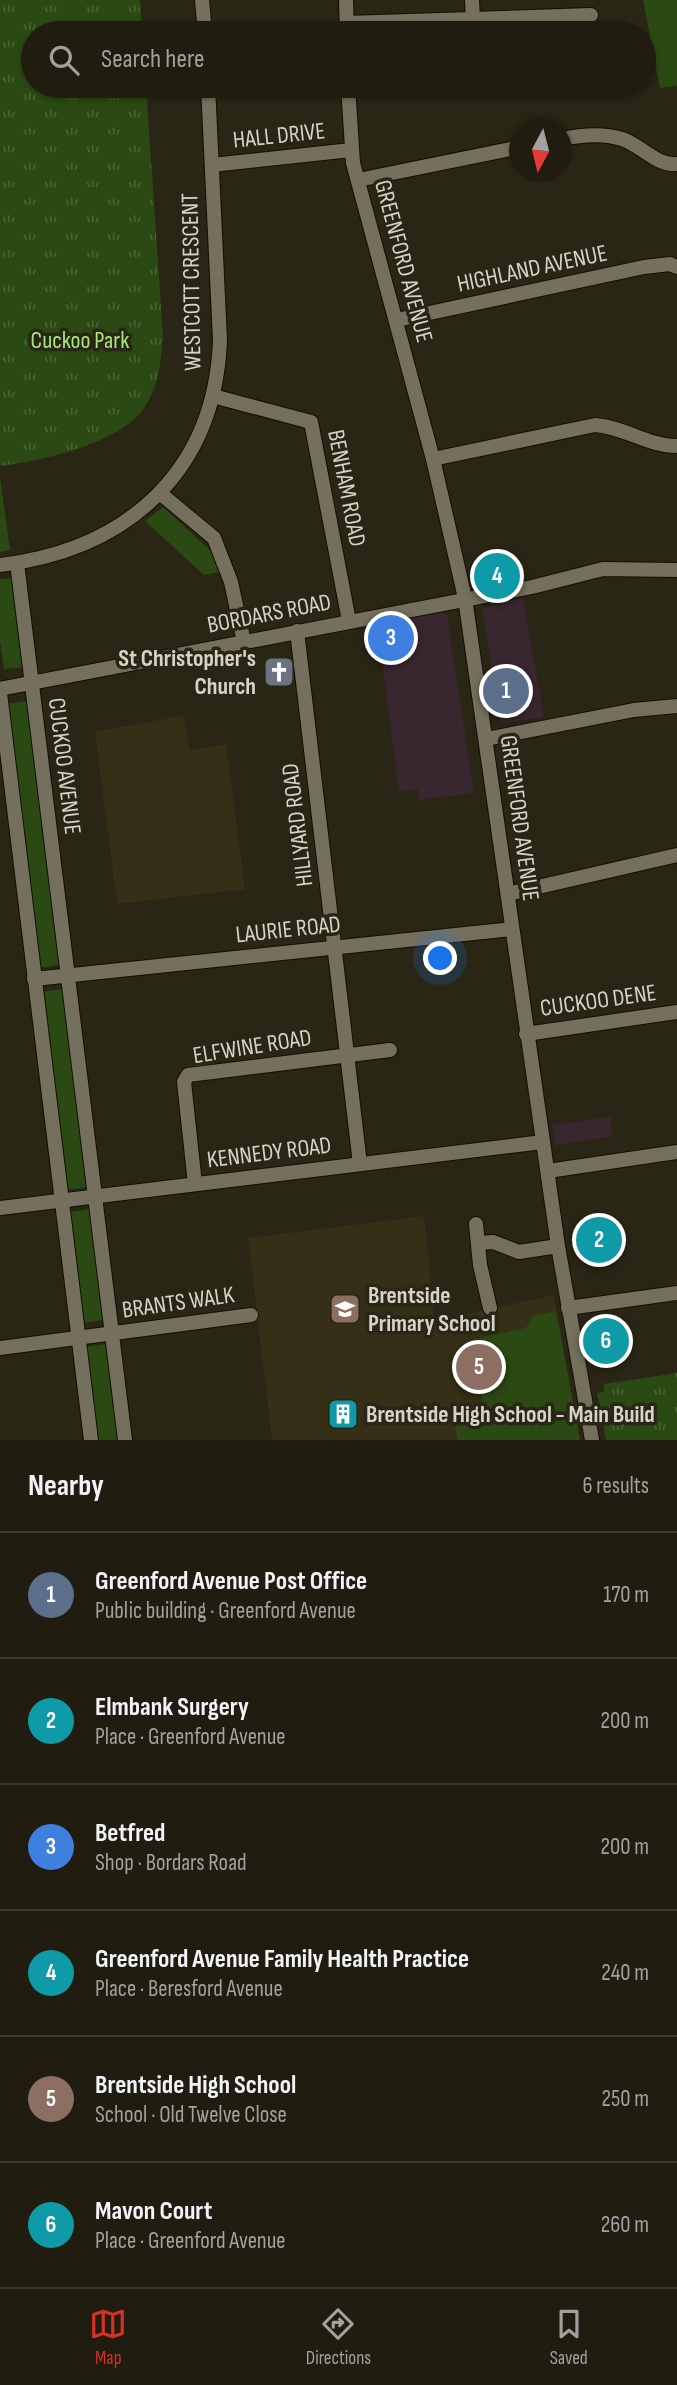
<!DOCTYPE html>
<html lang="en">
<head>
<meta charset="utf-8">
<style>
  :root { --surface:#201c10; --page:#282519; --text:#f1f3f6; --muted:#a2a19f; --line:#3d3a30; --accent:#d93025 }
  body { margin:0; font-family:"Sofia Sans Condensed",sans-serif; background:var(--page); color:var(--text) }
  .compass { position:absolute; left:509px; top:119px; width:63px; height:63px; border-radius:50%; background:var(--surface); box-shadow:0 2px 5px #0004; rotate:187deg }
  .you { position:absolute; left:441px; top:959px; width:24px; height:24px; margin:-18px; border:5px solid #fff; border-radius:50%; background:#1a73e8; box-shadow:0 0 0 10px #1a73e833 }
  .badge { display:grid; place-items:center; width:46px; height:46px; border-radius:50%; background:var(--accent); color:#fff; font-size:23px; font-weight:700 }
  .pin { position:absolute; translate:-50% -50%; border:4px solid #fff; box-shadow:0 2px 7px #0006 }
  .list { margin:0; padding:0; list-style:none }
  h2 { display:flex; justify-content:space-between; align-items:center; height:91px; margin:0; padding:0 28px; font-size:30px }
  h2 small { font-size:23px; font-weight:400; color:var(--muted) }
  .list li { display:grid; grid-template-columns:46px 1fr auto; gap:21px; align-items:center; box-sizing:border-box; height:126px; padding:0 28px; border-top:2px solid var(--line) }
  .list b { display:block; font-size:26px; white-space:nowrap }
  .list p { margin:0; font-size:23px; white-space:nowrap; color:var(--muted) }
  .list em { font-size:23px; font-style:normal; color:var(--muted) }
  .icon { flex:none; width:38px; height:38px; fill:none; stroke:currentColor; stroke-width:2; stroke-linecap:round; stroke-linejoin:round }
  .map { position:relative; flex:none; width:677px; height:1440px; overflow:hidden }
  .search { position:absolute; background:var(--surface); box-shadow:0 2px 5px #0004; left:21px; right:21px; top:21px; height:77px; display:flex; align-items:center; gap:18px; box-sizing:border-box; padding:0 24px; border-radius:38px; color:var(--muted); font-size:26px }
  .sheet { height:847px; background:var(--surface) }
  nav { display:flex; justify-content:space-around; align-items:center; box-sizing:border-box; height:98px; border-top:2px solid var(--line); background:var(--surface); font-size:19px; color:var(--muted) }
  nav a { display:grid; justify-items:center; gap:4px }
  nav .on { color:var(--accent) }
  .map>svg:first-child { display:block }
  .commercial { fill:#392730 }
  .built { fill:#352f17 }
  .grass { fill:#2b4912 }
  .park { fill:url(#park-tufts) }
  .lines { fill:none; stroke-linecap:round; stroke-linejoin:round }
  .minor-casing { stroke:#130f02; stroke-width:16 }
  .minor { stroke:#75705d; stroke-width:14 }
  .labels { text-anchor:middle; stroke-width:7; stroke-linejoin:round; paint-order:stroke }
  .street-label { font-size:24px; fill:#d6d3c9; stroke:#2a2615 }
  .park-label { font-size:24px; fill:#a7e67b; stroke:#2a2615 }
  .poi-label { font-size:24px; font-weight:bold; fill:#d6d3c9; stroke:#2a2615; text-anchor:start }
</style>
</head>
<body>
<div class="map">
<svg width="677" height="1440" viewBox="0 0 677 1440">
  <defs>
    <pattern id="park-tufts" width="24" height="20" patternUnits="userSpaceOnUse" patternTransform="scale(1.75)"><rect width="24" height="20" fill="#2b4912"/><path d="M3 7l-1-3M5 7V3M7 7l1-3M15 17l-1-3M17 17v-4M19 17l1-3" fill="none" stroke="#496233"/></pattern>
  </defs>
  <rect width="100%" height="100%" fill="#2a2615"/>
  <g class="commercial">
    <polygon points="523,598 544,717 505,723 501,720 482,608"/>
    <polygon points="438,611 447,615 474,793 419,800 418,789 399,792 378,627 382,622"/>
    <polygon points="610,1117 613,1136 555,1145 552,1125"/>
  </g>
  <g class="built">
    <polygon points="183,716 190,750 226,744 245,889 117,904 95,731"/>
    <polygon points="424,1216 435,1321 554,1295 580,1440 272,1440 248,1238"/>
  </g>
  <g class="grass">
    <polygon points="643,0 677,0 677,86 660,88"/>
    <polygon points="0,476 10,550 0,552"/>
    <polygon points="163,507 212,552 220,572 204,575 145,521"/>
    <polygon points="13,578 25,667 4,669 0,641 0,579"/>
    <polygon points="27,701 60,965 38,968 7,704"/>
    <polygon points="62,989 87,1187 66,1190 41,992"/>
    <polygon points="90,1209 104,1320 83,1323 69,1212"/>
    <polygon points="556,1311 580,1440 458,1440 455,1427 486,1419 469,1340 526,1328 532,1316"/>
    <polygon points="106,1344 118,1440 96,1440 85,1347"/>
  </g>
  <g class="park">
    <path d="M0 0H140L142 33H33V86H146L163 337C161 361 159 383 146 405 124 443 41 461 0 466Z"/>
    <polygon points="677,1373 677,1440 606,1440 597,1393 604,1392 604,1384"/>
  </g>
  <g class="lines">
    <g class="minor-casing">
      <g id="minor">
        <polyline points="202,0 205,33"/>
        <polyline points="346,0 347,33"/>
        <polyline points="472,0 473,20"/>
        <polyline points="347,23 591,15"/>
        <polyline points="348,86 353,163 433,459 465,598 558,1246 592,1440"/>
        <path d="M562 139C581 135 602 133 622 139 641 145 656 166 677 164"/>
        <polyline points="212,165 351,150"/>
        <polyline points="358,180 520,147"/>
        <polyline points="397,320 644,267 670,264 677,267"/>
        <polyline points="213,396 311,422 349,621"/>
        <path d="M433 459 595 425C624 427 648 446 677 446"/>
        <polyline points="161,494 214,538 231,582 244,642"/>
        <polyline points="17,563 125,1440"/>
        <path d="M0 565C127 550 215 472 220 340L208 86"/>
        <polyline points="297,631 360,1164"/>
        <polyline points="0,689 532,587 603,569 677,570"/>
        <polyline points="0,693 91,1440"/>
        <polyline points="486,739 634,710 677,706"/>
        <polyline points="508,894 677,855"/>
        <polyline points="34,979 512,929"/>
        <polyline points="526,1034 677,1012"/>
        <polyline points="548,1171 677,1152"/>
        <polyline points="195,1184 184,1082 188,1075 390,1050"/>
        <polyline points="0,1208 543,1142"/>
        <polyline points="476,1224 480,1265 490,1308"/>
        <polyline points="479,1243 493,1242 519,1252 558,1246"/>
        <polyline points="568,1308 677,1293"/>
        <polyline points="0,1348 251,1315"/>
      </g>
    </g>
    <use href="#minor" class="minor"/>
  </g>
  <defs>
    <g id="church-square" transform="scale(1.575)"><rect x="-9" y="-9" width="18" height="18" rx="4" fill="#6b7280" stroke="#2a2615"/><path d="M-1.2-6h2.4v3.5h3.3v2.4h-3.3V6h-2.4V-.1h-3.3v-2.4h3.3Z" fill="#fff"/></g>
    <g id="school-square" transform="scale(1.575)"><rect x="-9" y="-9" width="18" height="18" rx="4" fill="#8d6e63" stroke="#2a2615"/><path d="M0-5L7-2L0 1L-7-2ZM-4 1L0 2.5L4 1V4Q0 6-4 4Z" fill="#fff"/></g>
    <g id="building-square" transform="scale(1.575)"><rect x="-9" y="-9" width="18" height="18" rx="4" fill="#0f9aa8" stroke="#2a2615"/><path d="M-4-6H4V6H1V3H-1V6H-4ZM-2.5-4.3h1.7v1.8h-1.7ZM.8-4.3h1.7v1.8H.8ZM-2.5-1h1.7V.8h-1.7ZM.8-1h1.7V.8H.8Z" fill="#fff"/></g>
  </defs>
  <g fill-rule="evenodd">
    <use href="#church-square" x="279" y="672"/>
    <use href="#school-square" x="345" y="1309"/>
    <use href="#building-square" x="343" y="1414"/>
  </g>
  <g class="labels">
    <g class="street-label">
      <text transform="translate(279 135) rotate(-6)" y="8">HALL DRIVE</text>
      <text transform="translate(404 261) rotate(75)" y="8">GREENFORD AVENUE</text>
      <text transform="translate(532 268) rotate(-12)" y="8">HIGHLAND AVENUE</text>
      <text transform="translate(191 282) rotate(-91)" y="8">WESTCOTT CRESCENT</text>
      <text transform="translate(347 488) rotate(79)" y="8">BENHAM ROAD</text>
      <text transform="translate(269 613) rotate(-11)" y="8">BORDARS ROAD</text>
      <text transform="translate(65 766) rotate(83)" y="8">CUCKOO AVENUE</text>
      <text transform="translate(520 818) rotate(82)" y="8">GREENFORD AVENUE</text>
      <text transform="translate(297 825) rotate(-97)" y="8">HILLYARD ROAD</text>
      <text transform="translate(288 929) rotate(-6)" y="8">LAURIE ROAD</text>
      <text transform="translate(598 1000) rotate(-8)" y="8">CUCKOO DENE</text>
      <text transform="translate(252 1046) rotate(-9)" y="8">ELFWINE ROAD</text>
      <text transform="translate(269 1152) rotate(-7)" y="8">KENNEDY ROAD</text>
      <text transform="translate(178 1302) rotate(-8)" y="8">BRANTS WALK</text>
    </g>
    <g class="park-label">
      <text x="80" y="348">Cuckoo Park</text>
    </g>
    <g class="poi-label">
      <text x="256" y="666" text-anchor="end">St Christopher's<tspan x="256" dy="28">Church</tspan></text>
      <text x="368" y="1303">Brentside<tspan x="368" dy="28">Primary School</tspan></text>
      <text x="366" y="1422">Brentside High School - Main Build</text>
    </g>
  </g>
</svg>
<svg class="compass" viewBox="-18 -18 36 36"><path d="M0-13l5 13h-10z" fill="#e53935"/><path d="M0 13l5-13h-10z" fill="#a2a19f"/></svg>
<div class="you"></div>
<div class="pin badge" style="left:506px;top:691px;background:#5c6f8a">1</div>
<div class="pin badge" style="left:599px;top:1240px;background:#0f9aa8">2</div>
<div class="pin badge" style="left:391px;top:638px;background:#3f7fe0">3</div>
<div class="pin badge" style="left:497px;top:576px;background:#0f9aa8">4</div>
<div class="pin badge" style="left:479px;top:1367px;background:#8d6e63">5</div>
<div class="pin badge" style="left:606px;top:1341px;background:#0f9aa8">6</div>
<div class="search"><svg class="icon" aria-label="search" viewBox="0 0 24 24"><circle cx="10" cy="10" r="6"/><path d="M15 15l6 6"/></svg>Search here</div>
</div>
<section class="sheet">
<h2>Nearby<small>6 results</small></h2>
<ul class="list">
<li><span class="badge" style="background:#5c6f8a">1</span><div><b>Greenford Avenue Post Office</b><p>Public building · Greenford Avenue</p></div><em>170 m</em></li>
<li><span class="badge" style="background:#0f9aa8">2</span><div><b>Elmbank Surgery</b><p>Place · Greenford Avenue</p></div><em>200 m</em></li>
<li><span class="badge" style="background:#3f7fe0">3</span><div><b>Betfred</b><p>Shop · Bordars Road</p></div><em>200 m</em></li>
<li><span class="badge" style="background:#0f9aa8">4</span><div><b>Greenford Avenue Family Health Practice</b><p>Place · Beresford Avenue</p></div><em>240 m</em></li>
<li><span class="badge" style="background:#8d6e63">5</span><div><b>Brentside High School</b><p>School · Old Twelve Close</p></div><em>250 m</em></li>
<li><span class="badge" style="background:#0f9aa8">6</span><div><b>Mavon Court</b><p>Place · Greenford Avenue</p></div><em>260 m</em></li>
</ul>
</section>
<nav>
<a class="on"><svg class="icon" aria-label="map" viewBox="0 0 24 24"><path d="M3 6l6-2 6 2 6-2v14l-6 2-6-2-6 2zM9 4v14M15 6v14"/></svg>Map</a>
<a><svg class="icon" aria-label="directions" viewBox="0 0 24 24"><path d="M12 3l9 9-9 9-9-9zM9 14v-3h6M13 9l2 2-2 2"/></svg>Directions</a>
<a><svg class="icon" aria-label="saved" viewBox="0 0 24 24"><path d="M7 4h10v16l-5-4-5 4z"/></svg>Saved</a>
</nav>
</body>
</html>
